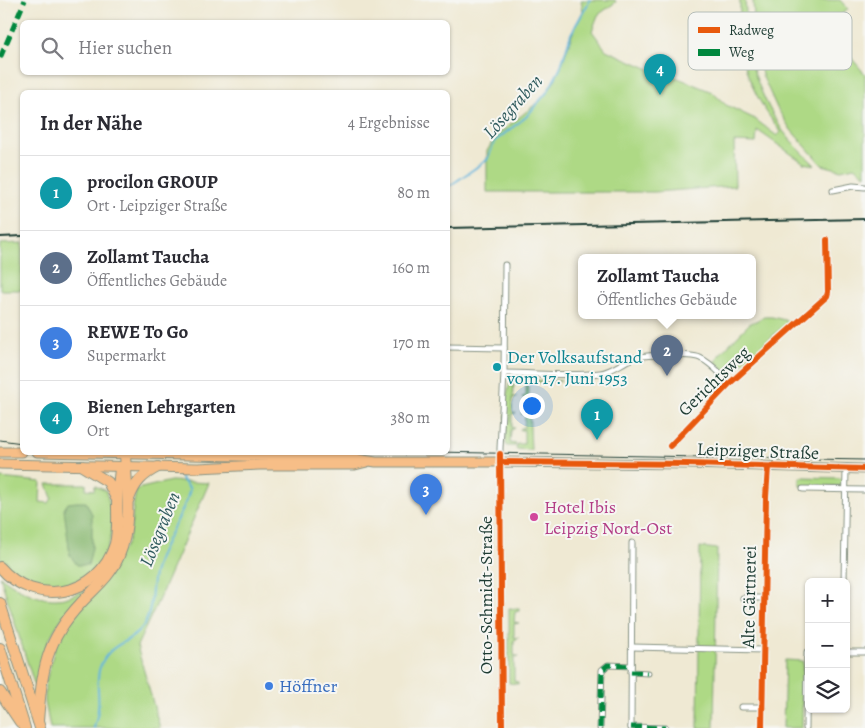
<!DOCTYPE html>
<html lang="de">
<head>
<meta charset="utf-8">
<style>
  :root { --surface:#fff; --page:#f2f2f3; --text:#2b2b33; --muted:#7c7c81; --line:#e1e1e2; --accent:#0b8043 }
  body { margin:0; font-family:Alegreya,serif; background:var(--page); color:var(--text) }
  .controls { position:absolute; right:15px; bottom:15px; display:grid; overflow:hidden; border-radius:8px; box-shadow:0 1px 4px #0004 }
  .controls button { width:45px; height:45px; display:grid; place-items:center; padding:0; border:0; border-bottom:1px solid var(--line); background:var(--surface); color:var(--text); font:25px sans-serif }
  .you { position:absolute; left:531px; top:405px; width:18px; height:18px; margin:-12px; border:4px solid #fff; border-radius:50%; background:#1a73e8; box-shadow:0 0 0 8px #1a73e833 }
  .badge { display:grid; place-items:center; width:32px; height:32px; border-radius:50%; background:var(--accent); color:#fff; font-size:16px; font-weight:700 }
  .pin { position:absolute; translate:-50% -41px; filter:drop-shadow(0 1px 2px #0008) }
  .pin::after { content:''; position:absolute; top:26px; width:18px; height:15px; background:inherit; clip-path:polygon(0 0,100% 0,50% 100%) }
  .popup { position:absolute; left:578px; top:254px; width:178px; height:65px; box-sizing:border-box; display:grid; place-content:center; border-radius:8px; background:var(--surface); filter:drop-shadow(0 1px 4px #0005); font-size:16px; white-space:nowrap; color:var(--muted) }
  .popup b { font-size:19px; color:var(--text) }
  .popup::after { content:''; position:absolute; left:50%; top:100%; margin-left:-10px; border:10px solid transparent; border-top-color:var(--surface) }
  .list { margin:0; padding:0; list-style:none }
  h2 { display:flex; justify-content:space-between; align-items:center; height:65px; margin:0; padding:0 20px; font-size:21px }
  h2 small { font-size:16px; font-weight:400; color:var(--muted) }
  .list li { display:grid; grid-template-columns:32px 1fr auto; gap:15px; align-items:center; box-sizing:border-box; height:75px; padding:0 20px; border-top:1px solid var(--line) }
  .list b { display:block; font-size:19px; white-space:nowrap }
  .list p { margin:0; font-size:16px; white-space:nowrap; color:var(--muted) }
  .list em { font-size:16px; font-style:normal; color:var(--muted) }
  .icon { flex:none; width:28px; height:28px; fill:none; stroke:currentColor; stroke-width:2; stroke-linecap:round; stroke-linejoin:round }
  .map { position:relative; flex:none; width:865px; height:728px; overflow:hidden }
  .search { position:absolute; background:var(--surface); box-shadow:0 1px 4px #0004; left:20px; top:20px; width:430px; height:55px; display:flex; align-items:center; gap:12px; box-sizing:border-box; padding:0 18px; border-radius:8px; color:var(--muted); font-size:19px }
  .panel { position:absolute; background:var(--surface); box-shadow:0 1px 4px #0004; left:20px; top:90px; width:430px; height:365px; border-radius:8px }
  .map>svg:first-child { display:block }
  .green { fill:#aed985; stroke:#668b5c }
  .forest { fill:#8ab972; stroke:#547b53 }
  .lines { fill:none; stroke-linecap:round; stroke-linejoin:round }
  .stream { stroke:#61b5dd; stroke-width:2 }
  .minor-casing { stroke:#879384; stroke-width:7 }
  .primary-casing { stroke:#879384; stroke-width:11 }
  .motorway-casing { stroke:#879384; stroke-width:12 }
  .minor { stroke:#fff; stroke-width:5 }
  .primary { stroke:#f7be87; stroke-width:9 }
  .motorway { stroke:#f7be87; stroke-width:10 }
  .tram { stroke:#1f3d34; stroke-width:1 }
  .rail { stroke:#1f3d34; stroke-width:2 }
  .quiet { stroke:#00873e; stroke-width:5; stroke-dasharray:10 5; stroke-linecap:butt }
  .cycleway-casing { stroke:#f6f6f2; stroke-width:9 }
  .cycleway { stroke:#e8590c; stroke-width:6 }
  .culture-dot { fill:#0f9aa8; stroke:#f6f6f2; stroke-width:2 }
  .hotel-dot { fill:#d1479c; stroke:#f6f6f2; stroke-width:2 }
  .shop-dot { fill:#3f7fe0; stroke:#f6f6f2; stroke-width:2 }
  .labels { text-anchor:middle; stroke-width:4; stroke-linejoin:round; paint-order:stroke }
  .culture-label { font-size:18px; fill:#0d838f; stroke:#f6f6f2; text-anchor:start }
  .street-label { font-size:18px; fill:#1f3d34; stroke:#f6f6f2 }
  .hotel-label { font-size:18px; fill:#b23c85; stroke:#f6f6f2; text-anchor:start }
  .shop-label { font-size:18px; fill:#366cbe; stroke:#f6f6f2; text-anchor:start }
  .water-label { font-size:19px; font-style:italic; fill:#305b5e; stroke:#f6f6f2 }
  .key { fill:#f6f6f2; stroke:#b6beb9; stroke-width:1 }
  .key-label { font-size:14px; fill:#1f3d34 }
</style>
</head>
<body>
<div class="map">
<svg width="865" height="728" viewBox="0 0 865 728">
  <rect width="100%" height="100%" fill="#f6f6f2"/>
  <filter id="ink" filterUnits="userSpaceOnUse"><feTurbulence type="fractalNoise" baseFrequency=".02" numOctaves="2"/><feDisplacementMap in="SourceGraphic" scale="10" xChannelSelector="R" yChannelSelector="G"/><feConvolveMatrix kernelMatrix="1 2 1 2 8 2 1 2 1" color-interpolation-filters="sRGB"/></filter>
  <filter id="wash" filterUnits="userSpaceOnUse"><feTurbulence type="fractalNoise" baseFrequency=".0096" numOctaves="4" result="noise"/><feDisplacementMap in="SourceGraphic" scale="20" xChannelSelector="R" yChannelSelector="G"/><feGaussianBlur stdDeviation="1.12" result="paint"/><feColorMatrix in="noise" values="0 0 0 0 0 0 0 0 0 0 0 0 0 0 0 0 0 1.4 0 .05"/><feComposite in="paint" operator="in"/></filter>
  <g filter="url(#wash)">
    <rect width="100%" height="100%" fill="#efe9d3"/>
    <g class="green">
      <path d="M581 0H615L616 2 598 15 592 31 606 50 654 71 678 78 712 92 726 105 755 119 777 136 781 132C760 106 743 74 740 40 739 27 740 13 740 0H745C747 21 747 44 752 65 758 87 770 112 783 131 792 143 804 154 815 165L804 163 757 130 756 143 734 142 735 186 655 192H487V151L496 136 543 98 554 82 561 67 573 32 583 11Z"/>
      <polygon points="753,0 840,0 848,9 826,28 865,74 865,175 854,167 841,170 822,165 791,130 777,108 762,75 755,37"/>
      <polygon points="22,243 22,290 0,290 0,244"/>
      <polygon points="764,317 772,317 789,321 734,371 728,374 724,371 716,362 719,355 749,324"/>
      <path d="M512 379H517V382H514L513 397H517L513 398 512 412 516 413 512 414V428H515L511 430 510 443 516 444 515 446H507L506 444C506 427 503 393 512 379Z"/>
      <polygon points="523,380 561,381 528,383 531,450 516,449 517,444 524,444 524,430 520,430 521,428 524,428 525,415 521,414 521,413 525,412 526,399 522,398 522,397 526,396 526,383 523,382"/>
      <polygon points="800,477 840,478 844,480 842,486 800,486"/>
      <path d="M0 478 41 482 40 502 49 503 52 498 47 484H86V489L94 490 95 486 106 491C110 506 114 521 111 536 104 575 65 595 29 581 16 576 7 570 0 558Z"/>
      <path d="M171 481 209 483 159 599 137 646 160 728H50L45 702V685L57 640 127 544C134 525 131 507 137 489Z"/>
      <polygon points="700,547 717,549 714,728 698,728"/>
      <path d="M0 576C18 590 41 603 65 598 72 596 80 592 87 589 57 620 38 648 37 693Z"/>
      <polygon points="509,608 519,609 519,611 515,612 514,622 519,623 514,624 514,637 519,638 514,640 514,655 519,657 514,657 514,681 518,682 518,684 509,683"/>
      <polygon points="785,660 803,661 802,728 783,728"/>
    </g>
    <polygon class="forest" points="77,502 86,502 92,514 92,548 88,565 77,565 70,555 64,509 68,503"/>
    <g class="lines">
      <g class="stream">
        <polyline points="448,187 487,160 495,141 526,117 548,91 560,69 571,34 590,0"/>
        <path d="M94 728C95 722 98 715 98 709 100 695 95 681 100 667 110 641 130 645 143 626 154 610 150 587 155 570 162 541 183 518 190 489L181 478 180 472"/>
      </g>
    </g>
  </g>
  <g filter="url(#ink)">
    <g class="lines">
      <g class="minor-casing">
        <g id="minor">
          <polyline points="833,190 853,186 865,187"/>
          <polyline points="448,347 504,348"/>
          <path d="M504 373C536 373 569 377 600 373 611 372 621 363 631 359 641 354 690 354 700 358 712 363 721 375 730 383"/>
          <polyline points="670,446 730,383 827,296 828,292 827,240"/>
          <polyline points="803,489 865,490"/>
          <polyline points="844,582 846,469"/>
          <polyline points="743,598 764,598"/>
          <polyline points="632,647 764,650"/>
          <polyline points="846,652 865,652"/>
          <polyline points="631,672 648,673"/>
          <polyline points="741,707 763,707"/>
          <polyline points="631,727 665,728"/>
          <polyline points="502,728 500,448 504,373 505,265"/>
          <polyline points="600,728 602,670 608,665 631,666"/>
          <polyline points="631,728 632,543"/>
          <polyline points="762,728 766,497 768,467"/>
          <polyline points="806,728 807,652 809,652"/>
        </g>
      </g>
      <g class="primary-casing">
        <g id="primary">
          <polyline points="0,452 22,452"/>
          <polyline points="37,452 293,457 350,458 376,462 500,462 688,464 865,469"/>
          <polyline points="0,464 198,468 260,465 355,465 367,462"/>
        </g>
      </g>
      <g class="motorway-casing">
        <g id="motorway">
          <polyline points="82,466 108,482 116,498"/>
          <path d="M129 499C135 483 142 475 158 467"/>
          <path d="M0 567C35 608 99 597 115 544 118 532 117 518 117 506 117 493 119 480 120 468"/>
          <polyline points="0,603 40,728"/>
          <polyline points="0,648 25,728"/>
          <polyline points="0,692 20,722"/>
          <path d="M38 721C42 671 45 641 81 603 95 588 111 576 119 556 132 525 127 487 125 454"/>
        </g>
      </g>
      <use href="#minor" class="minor"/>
      <use href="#primary" class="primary"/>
      <use href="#motorway" class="motorway"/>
      <g class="tram">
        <polyline points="0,440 22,443"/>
        <polyline points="433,452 865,460"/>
      </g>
      <g class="rail">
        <polyline points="448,228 865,219"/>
        <polyline points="0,237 22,236"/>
      </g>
      <g class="quiet">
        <polyline points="0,58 25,0"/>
        <polyline points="631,672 648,673"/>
        <polyline points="631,727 665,728"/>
        <polyline points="600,728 602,670 608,665 631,666"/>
      </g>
      <g class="cycleway-casing">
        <g id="cycleway">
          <polyline points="670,446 730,383 827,296 828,292 827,240"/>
          <polyline points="500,454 502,728"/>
          <polyline points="500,462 688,464 865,469"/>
          <polyline points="762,728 766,497 768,467"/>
        </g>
      </g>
      <use href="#cycleway" class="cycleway"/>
    </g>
  </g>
  <circle class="culture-dot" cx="497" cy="367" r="5"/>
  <circle class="hotel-dot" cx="534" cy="517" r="5"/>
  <circle class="shop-dot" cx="269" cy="686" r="5"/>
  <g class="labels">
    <g class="culture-label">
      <text x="507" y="363">Der Volksaufstand<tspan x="507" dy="21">vom 17. Juni 1953</tspan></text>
    </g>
    <g class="street-label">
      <text transform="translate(714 381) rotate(-44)" y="6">Gerichtsweg</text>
      <text transform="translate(758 451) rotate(2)" y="6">Leipziger Straße</text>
      <text transform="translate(486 595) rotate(-90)" y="6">Otto-Schmidt-Straße</text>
      <text transform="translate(749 597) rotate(-89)" y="6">Alte Gärtnerei</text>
    </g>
    <g class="hotel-label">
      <text x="544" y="513">Hotel Ibis<tspan x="544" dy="21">Leipzig Nord-Ost</tspan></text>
    </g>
    <g class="shop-label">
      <text x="279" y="692">Höffner</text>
    </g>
    <g class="water-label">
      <text transform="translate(512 106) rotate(-48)" y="7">Lösegraben</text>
      <text transform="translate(159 529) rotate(-68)" y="7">Lösegraben</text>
    </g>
  </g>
  <rect x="688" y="12" width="164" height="58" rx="8" class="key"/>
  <rect x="698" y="27" width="22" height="6" fill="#e8590c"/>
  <rect x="698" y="49" width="22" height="7" fill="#00873e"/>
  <g class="key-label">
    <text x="729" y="35">Radweg</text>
    <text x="729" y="57">Weg</text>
  </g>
</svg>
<div class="controls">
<button>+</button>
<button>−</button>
<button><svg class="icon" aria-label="layers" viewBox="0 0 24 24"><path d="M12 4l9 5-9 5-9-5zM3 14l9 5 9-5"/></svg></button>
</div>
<div class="you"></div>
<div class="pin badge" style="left:597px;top:440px;background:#0f9aa8">1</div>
<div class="pin badge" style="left:667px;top:376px;background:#5c6f8a">2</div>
<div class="popup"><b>Zollamt Taucha</b>Öffentliches Gebäude</div>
<div class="pin badge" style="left:426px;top:515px;background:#3f7fe0">3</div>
<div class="pin badge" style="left:660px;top:95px;background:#0f9aa8">4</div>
<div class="search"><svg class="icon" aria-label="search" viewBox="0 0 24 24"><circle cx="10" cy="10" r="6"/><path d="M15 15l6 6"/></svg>Hier suchen</div>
<section class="panel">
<h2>In der Nähe<small>4 Ergebnisse</small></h2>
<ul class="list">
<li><span class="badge" style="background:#0f9aa8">1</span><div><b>procilon GROUP</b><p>Ort · Leipziger Straße</p></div><em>80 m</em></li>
<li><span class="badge" style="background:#5c6f8a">2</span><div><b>Zollamt Taucha</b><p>Öffentliches Gebäude</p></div><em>160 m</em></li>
<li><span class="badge" style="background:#3f7fe0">3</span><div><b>REWE To Go</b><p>Supermarkt</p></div><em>170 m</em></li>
<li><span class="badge" style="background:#0f9aa8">4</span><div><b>Bienen Lehrgarten</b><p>Ort</p></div><em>380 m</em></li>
</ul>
</section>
</div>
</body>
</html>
